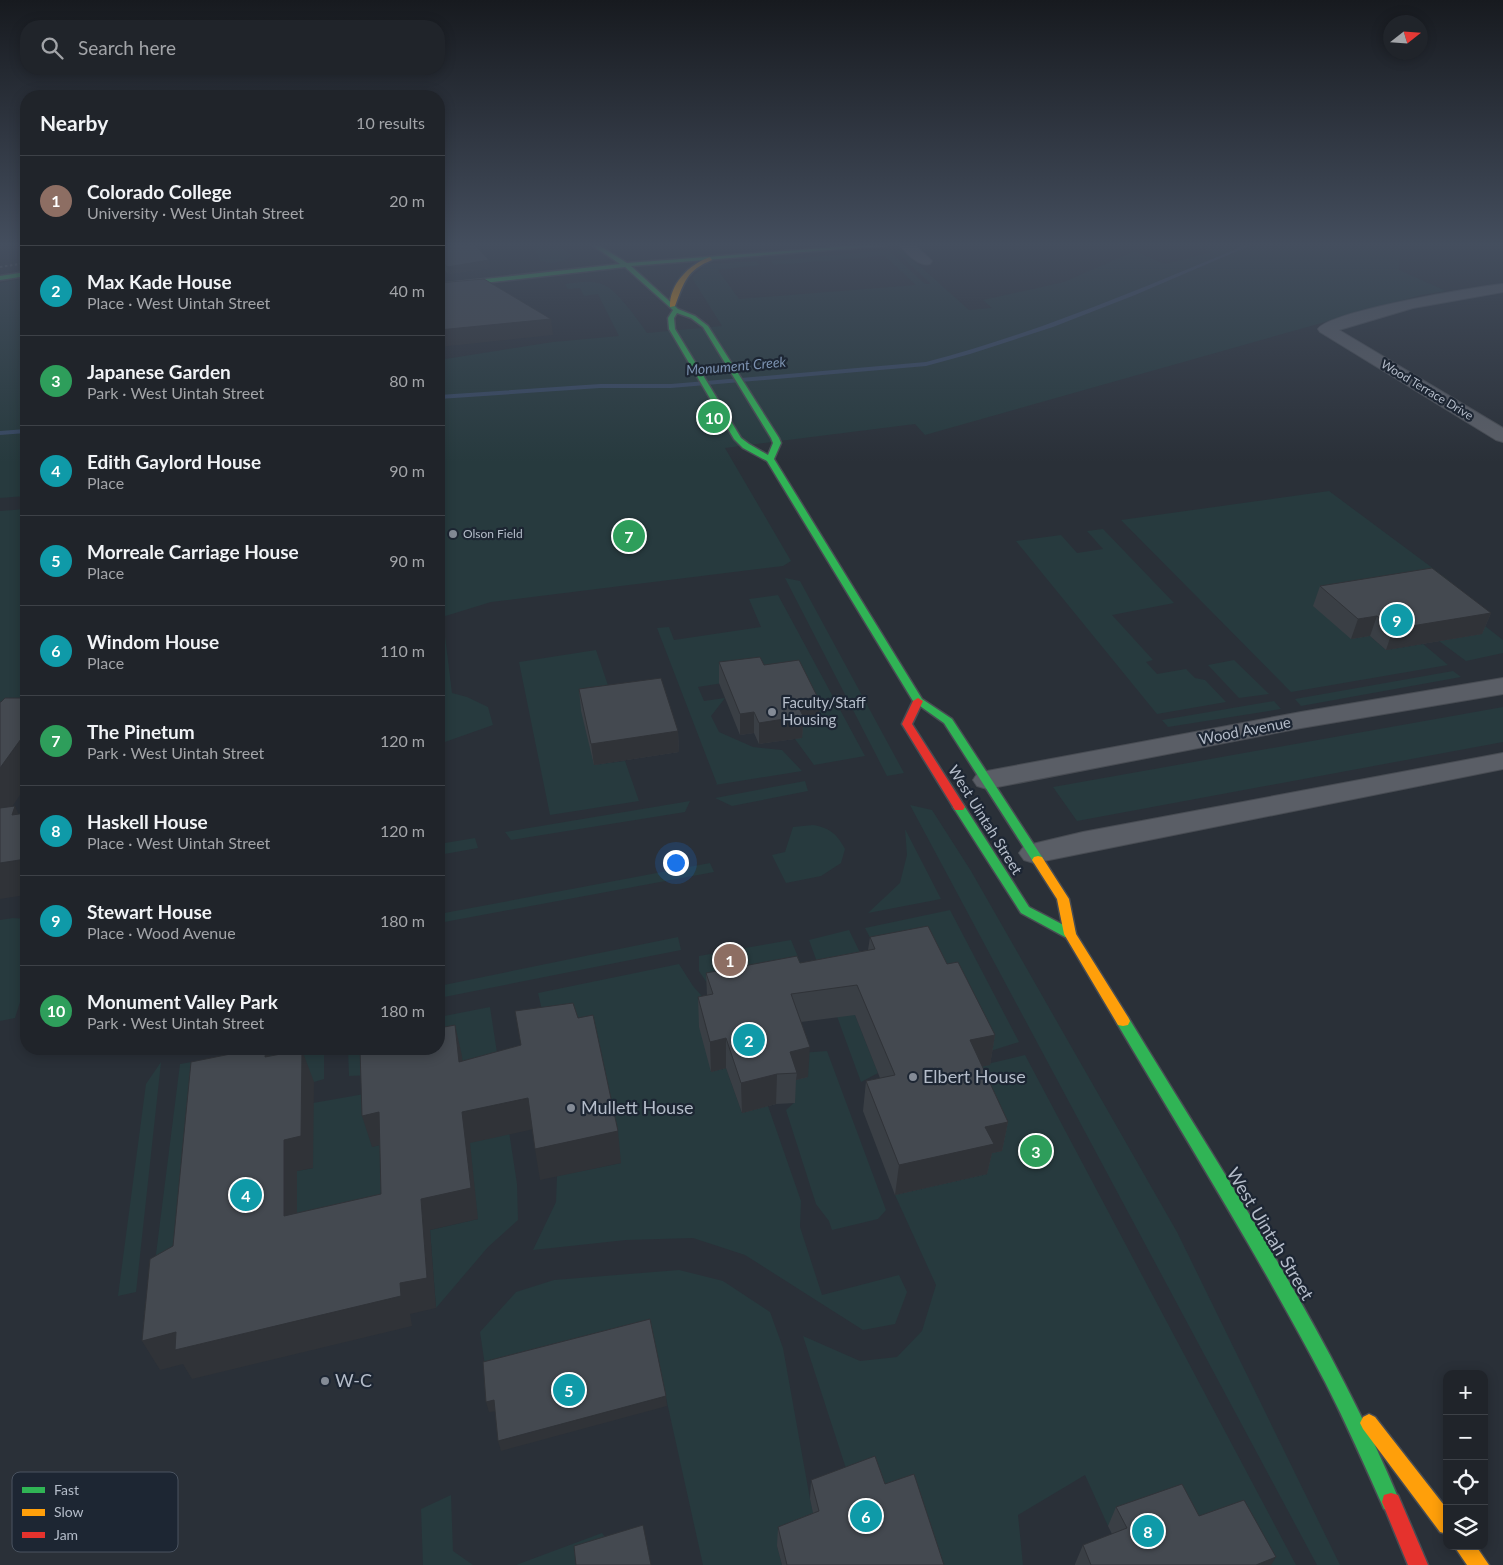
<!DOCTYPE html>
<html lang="en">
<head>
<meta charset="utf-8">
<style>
  :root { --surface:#20242a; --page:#282c32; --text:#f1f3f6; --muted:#a2a4a8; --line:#3d4147; --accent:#8bbbb9 }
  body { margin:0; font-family:Lato,sans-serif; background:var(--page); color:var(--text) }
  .controls { position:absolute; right:15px; bottom:15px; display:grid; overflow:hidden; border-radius:10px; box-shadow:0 2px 12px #0003 }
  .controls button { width:45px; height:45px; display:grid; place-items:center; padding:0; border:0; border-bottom:1px solid var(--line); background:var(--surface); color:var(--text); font:25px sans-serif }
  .compass { position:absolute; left:1383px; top:15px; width:45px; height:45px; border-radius:50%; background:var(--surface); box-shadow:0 2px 12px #0003; rotate:73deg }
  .you { position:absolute; left:675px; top:862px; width:18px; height:18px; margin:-12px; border:4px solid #fff; border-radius:50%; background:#1a73e8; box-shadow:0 0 0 8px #1a73e833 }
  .badge { display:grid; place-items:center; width:32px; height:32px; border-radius:50%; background:var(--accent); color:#fff; font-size:16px; font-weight:700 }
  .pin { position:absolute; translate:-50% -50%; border:2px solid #fff; box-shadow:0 1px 5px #0006 }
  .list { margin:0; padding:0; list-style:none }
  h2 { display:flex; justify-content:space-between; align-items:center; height:65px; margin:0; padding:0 20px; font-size:21px }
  h2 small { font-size:16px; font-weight:400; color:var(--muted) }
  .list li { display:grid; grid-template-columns:32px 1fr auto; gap:15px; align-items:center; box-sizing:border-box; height:90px; padding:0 20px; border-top:1px solid var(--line) }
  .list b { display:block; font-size:19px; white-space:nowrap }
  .list p { margin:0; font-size:16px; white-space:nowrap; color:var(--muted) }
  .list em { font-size:16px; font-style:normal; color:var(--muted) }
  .icon { flex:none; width:28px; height:28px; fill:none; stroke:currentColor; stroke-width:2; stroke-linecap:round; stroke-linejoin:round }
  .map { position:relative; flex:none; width:1503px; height:1565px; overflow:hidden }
  .search { position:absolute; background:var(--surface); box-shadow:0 2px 12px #0003; left:20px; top:20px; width:425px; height:55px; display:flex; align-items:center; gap:12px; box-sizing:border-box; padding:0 18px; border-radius:20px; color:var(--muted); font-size:19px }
  .panel { position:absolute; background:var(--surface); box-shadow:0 2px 12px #0003; left:20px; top:90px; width:425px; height:965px; border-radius:20px }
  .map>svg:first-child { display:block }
  .green { fill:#273a3e }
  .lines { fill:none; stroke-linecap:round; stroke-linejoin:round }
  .stream { fill:#384963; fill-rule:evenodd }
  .street-casing { stroke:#484c53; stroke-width:2 }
  .fast-casing { stroke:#484c53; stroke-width:3 }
  .slow-casing { stroke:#484c53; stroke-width:3 }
  .jam-casing { stroke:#484c53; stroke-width:3 }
  .street { fill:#5a5e66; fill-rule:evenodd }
  .fast { fill:#30b455; fill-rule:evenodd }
  .slow { fill:#ff9f0a; fill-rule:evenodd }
  .jam { fill:#e5322d; fill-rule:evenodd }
  .rail { stroke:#595d64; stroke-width:2; stroke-dasharray:2.5 2.5; stroke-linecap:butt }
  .wall { fill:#3a3f45 }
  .shaded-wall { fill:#303338 }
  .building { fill:#444950; stroke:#303338 }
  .poi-dot { fill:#848b96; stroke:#1d2633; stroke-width:2 }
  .labels { text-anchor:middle; stroke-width:4.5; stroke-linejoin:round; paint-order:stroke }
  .far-street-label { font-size:12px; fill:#b4bcc9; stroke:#1d2633 }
  .far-poi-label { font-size:12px; fill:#b4bcc9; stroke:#1d2633; text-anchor:start }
  .far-water-label { font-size:14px; font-style:italic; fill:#7c92b1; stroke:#1d2633 }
  .poi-label { font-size:15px; fill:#b4bcc9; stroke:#1d2633; text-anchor:start }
  .street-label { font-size:15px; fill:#b4bcc9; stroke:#1d2633 }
  .near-poi-label { font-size:18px; fill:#b4bcc9; stroke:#1d2633; text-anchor:start }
  .near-street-label { font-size:18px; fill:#b4bcc9; stroke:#1d2633 }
  .key { fill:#1d2633; stroke:#4a5360; stroke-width:1 }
  .key-label { font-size:14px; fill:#b4bcc9 }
</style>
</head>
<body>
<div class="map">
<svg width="1503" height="1565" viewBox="0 0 1503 1565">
  <rect width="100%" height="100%" fill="#2a3038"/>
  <g class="green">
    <path d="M532 243H553L573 255C562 262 552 266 540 260Z"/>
    <path d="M1188 243H1401L1399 270 1446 291 1421 295 925 435 915 424 725 448 791 561 783 566 491 602 439 618V360L553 342 619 336 598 294 584 296 580 288 568 289 565 284C579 282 595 279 608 287 620 295 639 321 647 333L722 326 692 278 706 264 756 261 760 265 718 270 739 299 916 285 885 256 774 265 770 261 888 250 925 284H931L896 251 902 250 969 310 992 308 983 300 1064 282 1135 251 1165 264 1212 252Z"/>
    <polygon points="26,278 26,496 0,498 0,283"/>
    <polygon points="1329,491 1450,581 1436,588 1503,640 1503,653 1466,661 1439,641 1481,634 1370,636 1386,650 1423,644 1448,665 1291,692 1121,520"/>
    <polygon points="26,509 26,730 0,752 0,511"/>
    <polygon points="1103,529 1174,603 1112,615 1153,660 1146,662 1157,674 1186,669 1195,678 1205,680 1226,702 1157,714 1016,541 1061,535 1077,553 1103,549 1087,531"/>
    <polygon points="785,578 800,581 904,773 887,776"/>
    <polygon points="778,595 865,756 814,765 795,739 802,737 798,727 819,723 735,681 698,687 704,701 725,698 711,716 719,732 753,747 782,750 802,771 715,785 717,784 657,628 669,627 674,640 761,627 749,599"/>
    <polygon points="445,636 452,693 467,697 488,707 493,725 442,743 439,717 439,637"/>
    <polygon points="596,650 615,706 594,765 625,761 639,801 550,815 519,662"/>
    <polygon points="1234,660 1269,694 1239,698 1208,665"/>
    <polygon points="1453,671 1461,677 1301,706 1295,699"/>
    <polygon points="1274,701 1281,709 1168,727 1162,720"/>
    <polygon points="1503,707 1503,742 1077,821 1053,787"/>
    <polygon points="805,781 808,791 732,806 715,798"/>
    <polygon points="690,801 685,812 511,840 505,832"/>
    <polygon points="910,805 932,810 971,871 1177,1232 1340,1565 1317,1565"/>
    <path d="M813 825C830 828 837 834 845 849L841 863 821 876 786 883 772 855 785 852 793 827Z"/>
    <polygon points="905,829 941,899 868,913 900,883 907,855"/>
    <polygon points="475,838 478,848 439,855 439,844"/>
    <polygon points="710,863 714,872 439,923 439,914"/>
    <polygon points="950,910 1019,1042 984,1053 884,964 865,928"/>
    <polygon points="13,918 26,919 26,983 15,1018 0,1021 0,920"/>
    <polygon points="849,930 867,967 843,985 878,1073 861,1082 809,940"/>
    <polygon points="678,937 681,950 439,998 439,986"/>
    <polygon points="791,940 806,976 707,983 699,971 699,956"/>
    <polygon points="679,964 693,986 707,1002 711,1072 726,1068 742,1113 768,1106 801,1201 800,1227 822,1295 899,1275 907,1292 895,1324 863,1330 745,1255 693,1238 626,1240 533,1250 556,1202 557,1176 621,1163 549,1040 538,993"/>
    <polygon points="490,1007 517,1184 518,1220 488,1247 436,1308 430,1230 478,1219 370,1075 349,1076 348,1049 439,1049 439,1017"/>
    <polygon points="267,1049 324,1049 324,1079 314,1082 189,1276 153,1278 180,1064"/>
    <polygon points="827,1051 886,1210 878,1219 832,1230 829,1221 816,1204 786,1110 795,1102 789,1082 800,1053"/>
    <polygon points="1025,1055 1296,1565 1257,1565 1188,1535 1172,1503 1108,1526 1085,1475 1018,1515 1023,1565 934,1565 851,1484 803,1336 860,1361 897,1357 922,1331 936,1285 895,1195 987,1174 979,1156 1001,1151 945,1074"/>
    <polygon points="161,1062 136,1292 118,1296 146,1084"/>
    <polygon points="370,1093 372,1147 388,1143 392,1225 297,1246 297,1171 313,1168 313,1103"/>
    <polygon points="679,1270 723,1281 770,1312 783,1348 810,1499 817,1529 777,1546 782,1565 703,1565 651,1330 486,1372 480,1332 516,1292 554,1280"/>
    <polygon points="451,1495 453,1551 473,1565 423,1565 421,1509"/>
    <polygon points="602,1533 617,1552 578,1565 516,1565"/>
  </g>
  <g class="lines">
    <g class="stream">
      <path d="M1251 243H1256L1135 295 1053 327 970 354 926 366 671 388H600L439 399V395L600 384H671L926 362C1038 333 1144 287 1251 243Z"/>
      <polygon points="26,429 26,433 0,435 0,431"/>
    </g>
    <g class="street-casing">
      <g id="street">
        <path d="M898 243H913L932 261 930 264C918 267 905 252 898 243Z"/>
        <path d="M1503 284V292L1413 308 1339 330 1503 428V442L1496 440 1320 332 1318 329C1330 311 1475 287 1503 284Z"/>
        <polygon points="1503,678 1503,694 1301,728 987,789 977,786 973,780 977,774 987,771 1301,712"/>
        <polygon points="1503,753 1503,769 1034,863 1024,860 1019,853 1024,846 1083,832"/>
      </g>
    </g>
    <g class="fast-casing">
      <g id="fast">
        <path d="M589 243H595L627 263 891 243 888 245 631 266 678 309 695 316 708 326 779 438 781 443 774 459 922 699 952 719 1042 857 1044 860 1042 863H1034L944 723 913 701 767 461 743 448 734 439 669 329 668 318 673 310 625 267 439 288V284L620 264ZM677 313 691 318 703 327 771 438 773 443 768 455 749 444 741 438 675 329 674 318Z"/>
        <polygon points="26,272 26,276 0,280 0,276"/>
        <polygon points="959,803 963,804 1029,907 1075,931 1076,934 1075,937 1065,937 1021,913 953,807"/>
        <path d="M1123 1016 1128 1017C1224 1175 1329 1331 1400 1502L1398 1509 1391 1511 1384 1509C1365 1466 1346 1423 1325 1382 1261 1260 1188 1143 1118 1025L1116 1021 1118 1017Z"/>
      </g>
    </g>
    <g class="slow-casing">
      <g id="slow">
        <path d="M710 257 712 260C687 270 684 282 675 306L670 307C669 285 689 264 710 257Z"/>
        <polygon points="1038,856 1042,857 1069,899 1076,934 1128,1017 1130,1021 1128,1025 1123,1026 1118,1025 1064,934 1057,899 1032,860 1034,857"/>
        <polygon points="1369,1414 1375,1417 1447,1509 1447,1534 1440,1532 1363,1429 1360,1423 1363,1417"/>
        <polygon points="1454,1546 1476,1546 1489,1565 1467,1565"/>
      </g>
    </g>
    <g class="jam-casing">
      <g id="jam">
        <polygon points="918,698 923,701 912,724 965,807 963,810 955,810 902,724 913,701"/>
        <polygon points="1391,1493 1398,1495 1428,1565 1408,1565 1382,1502 1384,1495"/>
      </g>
    </g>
    <use href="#street" class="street"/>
    <use href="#fast" class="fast"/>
    <use href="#slow" class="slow"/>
    <use href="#jam" class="jam"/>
    <polyline class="rail" points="0,267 26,263"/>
  </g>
  <g class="wall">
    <polygon points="439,243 490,268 448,274 439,263"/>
    <polygon points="1320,586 1491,613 1482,634 1386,650 1370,636 1351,639 1313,606"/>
    <polygon points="719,662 764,665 820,702 819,724 803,726 802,738 759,744 754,733 740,735 719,683"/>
    <polygon points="579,689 678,731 679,752 594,765 581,711"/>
    <polygon points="870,937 947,964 995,1035 990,1065 982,1066 1008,1122 1002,1151 992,1153 987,1174 895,1195 863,1111 866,1081 880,1078 855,1015 801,1022 808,1077 796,1080 795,1103 776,1104 742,1113 726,1068 711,1072 699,1027 698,997 707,995 706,973 800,963 868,950"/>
    <polygon points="811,1480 885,1484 944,1565 782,1565 777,1546 778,1527 813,1513 810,1499"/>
    <polygon points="1116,1507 1199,1516 1271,1565 1075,1565 1075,1564 1083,1545 1112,1534 1108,1526"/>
  </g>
  <g class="shaded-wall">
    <polygon points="489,260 490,268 448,274 447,267"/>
    <polygon points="551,319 553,335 439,347 439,330"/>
    <polygon points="1491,613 1482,634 1386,650 1393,629"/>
    <polygon points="1377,616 1370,636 1351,639 1358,619"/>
    <polygon points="820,702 819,724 803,726 802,738 759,744 759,723 798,706"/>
    <polygon points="754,712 754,733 740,735 740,714"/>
    <polygon points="439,717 442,743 439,743"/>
    <polygon points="678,731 679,752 594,765 591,744"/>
    <polygon points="26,732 26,786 0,825 0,768"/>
    <polygon points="15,806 26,830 12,815"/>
    <polygon points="26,859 26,895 0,899 0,863"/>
    <polygon points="455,1025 462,1056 467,1094 459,1062"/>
    <polygon points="995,1035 990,1065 964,1070 970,1040"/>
    <polygon points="726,1038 726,1068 711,1072 710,1042"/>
    <polygon points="810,1047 808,1077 796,1080 797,1073 790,1052"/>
    <polygon points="266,1049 267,1049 278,1078 265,1057"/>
    <polygon points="302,1050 314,1082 313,1168 297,1171 297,1246 284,1216 284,1140"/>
    <polygon points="777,1074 776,1104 742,1113 741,1083"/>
    <polygon points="528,1098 534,1129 470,1143 478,1219 430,1230 436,1308 410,1314 412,1326 192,1379 183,1364 160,1370 142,1341 176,1332 400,1283 421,1199 462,1112"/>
    <polygon points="379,1112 388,1143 372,1147 362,1116"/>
    <polygon points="1008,1122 1002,1151 992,1153 987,1174 895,1195 899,1165 985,1127"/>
    <polygon points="618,1131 621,1163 540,1180 535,1149"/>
    <polygon points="666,1396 667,1406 501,1451 498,1441"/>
    <polygon points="494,1400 497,1411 489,1412 486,1402"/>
    <polygon points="1276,1557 1271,1565 1256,1565"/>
  </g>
  <g class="building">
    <polygon points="439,243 473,243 489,260 447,267 439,257"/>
    <polygon points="484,279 551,319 439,330 439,283"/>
    <polygon points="1432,568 1491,613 1393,629 1377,616 1358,619 1320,586"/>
    <polygon points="760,657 764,665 799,660 820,702 798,706 803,716 759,723 754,712 740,714 719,662"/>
    <polygon points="661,678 678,731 591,744 579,689"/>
    <polygon points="5,698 26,698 26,732 0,768 0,702 1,702"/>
    <polygon points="15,806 12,815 26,813 26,859 0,863 0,808"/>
    <polygon points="928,926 947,964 958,962 995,1035 970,1040 1008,1122 985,1127 994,1144 899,1165 866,1081 895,1075 857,985 791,994 810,1047 790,1052 797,1073 777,1074 741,1083 726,1038 710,1042 698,997 713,994 706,973 797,956 800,963 875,949 870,937"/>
    <polygon points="573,1003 578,1018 593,1015 618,1131 535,1149 528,1098 462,1112 471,1188 421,1199 427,1278 400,1283 401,1296 175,1350 176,1332 142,1341 150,1259 173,1246 191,1062 255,1049 266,1049 265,1057 302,1050 301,1136 284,1140 284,1216 381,1194 379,1112 362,1116 360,1049 439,1049 439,1028 455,1025 459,1062 521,1045 515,1011"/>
    <polygon points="650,1319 666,1396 498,1441 494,1400 486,1402 483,1362"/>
    <polygon points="875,1456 885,1484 914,1474 944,1565 787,1565 778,1527 819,1511 811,1480"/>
    <polygon points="1182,1484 1199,1516 1244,1500 1276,1557 1256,1565 1091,1565 1083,1545 1127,1528 1116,1507"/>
    <polygon points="643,1525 651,1565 576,1565 574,1546"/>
  </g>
  <linearGradient id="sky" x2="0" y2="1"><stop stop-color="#171a1f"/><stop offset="0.53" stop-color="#444e5e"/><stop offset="1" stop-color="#444e5e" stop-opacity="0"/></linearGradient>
  <rect width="1503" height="462" fill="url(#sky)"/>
  <g class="poi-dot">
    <circle cx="453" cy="534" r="5"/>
    <circle cx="772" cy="712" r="5"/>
    <circle cx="913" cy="1077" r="5"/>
    <circle cx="571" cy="1108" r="5"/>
    <circle cx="325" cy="1381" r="5"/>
  </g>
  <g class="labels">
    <g class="far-street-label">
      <text transform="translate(1427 390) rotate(31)" y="4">Wood Terrace Drive</text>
    </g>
    <g class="far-poi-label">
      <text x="463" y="538">Olson Field</text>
    </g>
    <g class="far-water-label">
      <text transform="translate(736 366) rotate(-5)" y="5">Monument Creek</text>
    </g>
    <g class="poi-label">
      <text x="782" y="708">Faculty/Staff<tspan x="782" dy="17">Housing</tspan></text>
    </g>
    <g class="street-label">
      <text transform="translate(1245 731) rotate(-11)" y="5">Wood Avenue</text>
      <text transform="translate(985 820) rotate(58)" y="5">West Uintah Street</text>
    </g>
    <g class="near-poi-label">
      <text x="923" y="1083">Elbert House</text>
      <text x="581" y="1114">Mullett House</text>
      <text x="335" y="1387">W-C</text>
    </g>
    <g class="near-street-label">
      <text transform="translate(1270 1234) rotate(59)" y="6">West Uintah Street</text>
    </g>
  </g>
  <rect x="12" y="1472" width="166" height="80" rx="8" class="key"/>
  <rect x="22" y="1487" width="23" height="6" fill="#30b455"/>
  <rect x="22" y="1509" width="23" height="7" fill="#ff9f0a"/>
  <rect x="22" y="1532" width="23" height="6" fill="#e5322d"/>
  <g class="key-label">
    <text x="54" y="1495">Fast</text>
    <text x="54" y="1517">Slow</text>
    <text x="54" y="1540">Jam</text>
  </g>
</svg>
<div class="controls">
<button>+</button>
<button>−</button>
<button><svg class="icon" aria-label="locate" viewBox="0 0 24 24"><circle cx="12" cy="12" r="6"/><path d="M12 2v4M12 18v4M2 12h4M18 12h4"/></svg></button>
<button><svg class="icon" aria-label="layers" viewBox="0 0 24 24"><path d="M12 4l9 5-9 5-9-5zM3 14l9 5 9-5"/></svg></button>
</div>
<svg class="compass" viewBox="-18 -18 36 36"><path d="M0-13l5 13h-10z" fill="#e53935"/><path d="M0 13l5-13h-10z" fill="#a2a4a8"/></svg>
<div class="you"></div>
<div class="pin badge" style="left:730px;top:960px;background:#8d6e63">1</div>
<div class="pin badge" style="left:749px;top:1040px;background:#0f9aa8">2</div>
<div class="pin badge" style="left:1036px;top:1151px;background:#2e9e5b">3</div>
<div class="pin badge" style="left:246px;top:1195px;background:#0f9aa8">4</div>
<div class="pin badge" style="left:569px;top:1390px;background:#0f9aa8">5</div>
<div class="pin badge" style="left:866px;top:1516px;background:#0f9aa8">6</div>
<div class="pin badge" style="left:629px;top:536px;background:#2e9e5b">7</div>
<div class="pin badge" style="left:1148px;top:1531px;background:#0f9aa8">8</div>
<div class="pin badge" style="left:1397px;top:620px;background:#0f9aa8">9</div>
<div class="pin badge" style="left:714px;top:417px;background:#2e9e5b">10</div>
<div class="search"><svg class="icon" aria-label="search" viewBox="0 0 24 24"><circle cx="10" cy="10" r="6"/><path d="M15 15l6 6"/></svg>Search here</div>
<section class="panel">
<h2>Nearby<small>10 results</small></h2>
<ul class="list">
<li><span class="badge" style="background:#8d6e63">1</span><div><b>Colorado College</b><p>University · West Uintah Street</p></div><em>20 m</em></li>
<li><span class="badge" style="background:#0f9aa8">2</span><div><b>Max Kade House</b><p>Place · West Uintah Street</p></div><em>40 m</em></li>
<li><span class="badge" style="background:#2e9e5b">3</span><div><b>Japanese Garden</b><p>Park · West Uintah Street</p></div><em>80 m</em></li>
<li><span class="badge" style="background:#0f9aa8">4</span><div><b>Edith Gaylord House</b><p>Place</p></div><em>90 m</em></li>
<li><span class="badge" style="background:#0f9aa8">5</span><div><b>Morreale Carriage House</b><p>Place</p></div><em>90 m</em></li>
<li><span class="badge" style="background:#0f9aa8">6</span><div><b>Windom House</b><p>Place</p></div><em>110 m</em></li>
<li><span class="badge" style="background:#2e9e5b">7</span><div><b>The Pinetum</b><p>Park · West Uintah Street</p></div><em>120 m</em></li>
<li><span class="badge" style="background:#0f9aa8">8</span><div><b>Haskell House</b><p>Place · West Uintah Street</p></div><em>120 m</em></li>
<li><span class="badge" style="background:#0f9aa8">9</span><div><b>Stewart House</b><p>Place · Wood Avenue</p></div><em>180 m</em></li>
<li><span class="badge" style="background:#2e9e5b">10</span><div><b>Monument Valley Park</b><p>Park · West Uintah Street</p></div><em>180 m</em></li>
</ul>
</section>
</div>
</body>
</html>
